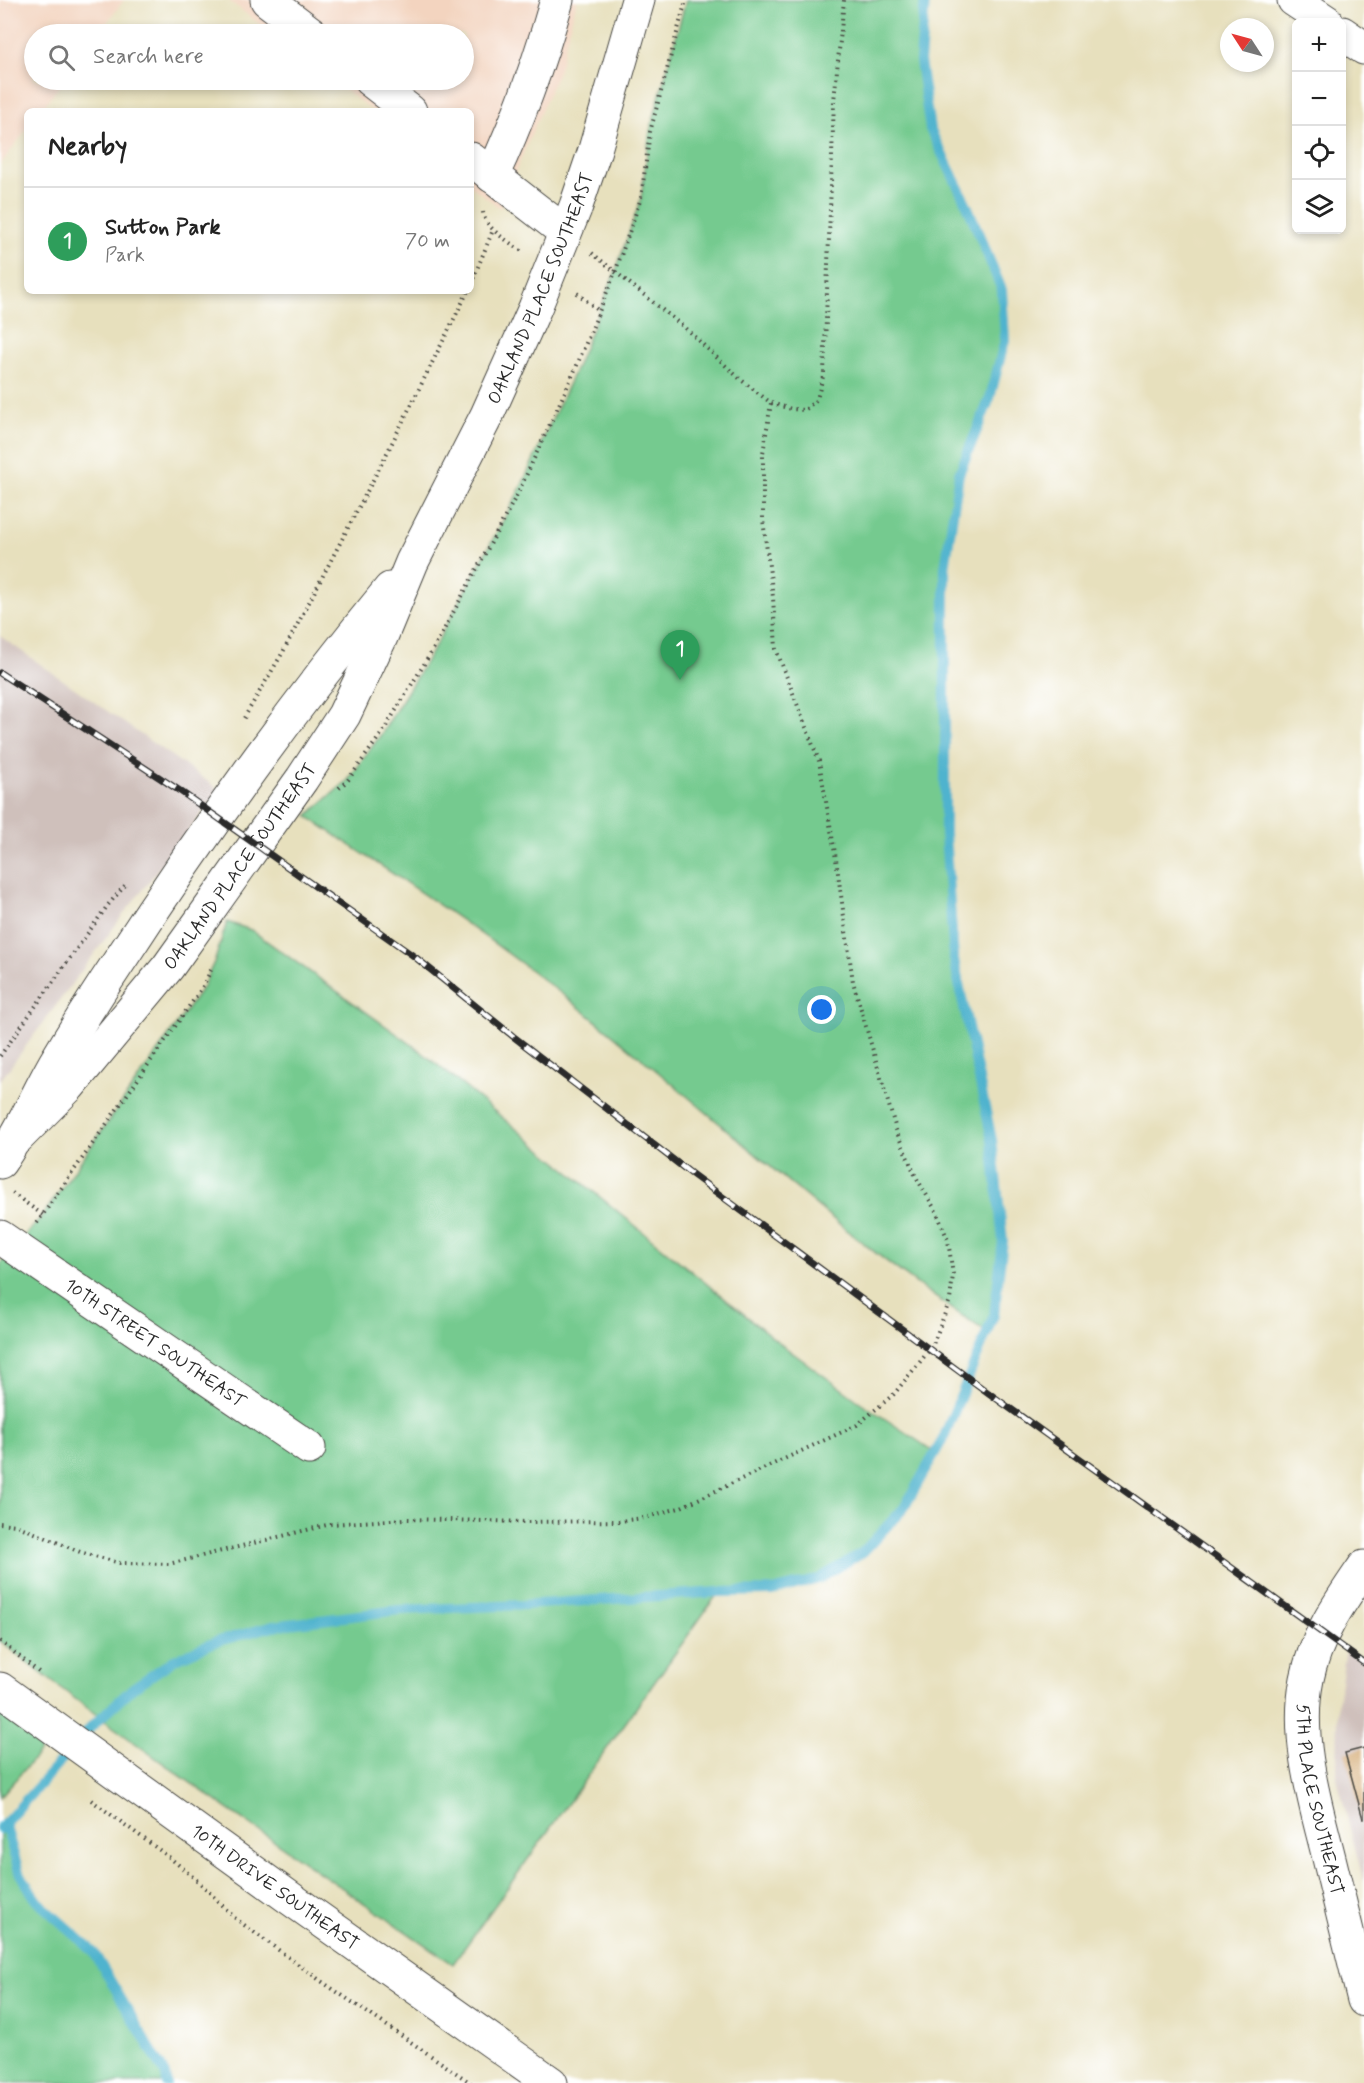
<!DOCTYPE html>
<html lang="en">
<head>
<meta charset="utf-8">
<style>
  :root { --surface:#fff; --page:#f2f2f2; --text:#222; --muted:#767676; --line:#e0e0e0; --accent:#1a73e8 }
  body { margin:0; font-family:Mynerve,sans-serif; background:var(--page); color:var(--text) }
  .controls { position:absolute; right:18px; top:18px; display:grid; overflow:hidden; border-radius:9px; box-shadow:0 3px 9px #0003 }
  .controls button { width:54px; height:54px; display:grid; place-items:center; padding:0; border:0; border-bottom:2px solid var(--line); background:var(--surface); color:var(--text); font:30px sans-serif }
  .compass { position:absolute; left:1220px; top:18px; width:54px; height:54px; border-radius:50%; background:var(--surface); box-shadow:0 3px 9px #0003; rotate:306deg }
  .you { position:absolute; left:822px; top:1010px; width:21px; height:21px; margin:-15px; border:4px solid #fff; border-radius:50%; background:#1a73e8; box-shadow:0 0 0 9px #1a73e833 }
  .badge { display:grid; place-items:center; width:39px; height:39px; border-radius:50%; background:var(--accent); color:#fff; font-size:20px; font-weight:700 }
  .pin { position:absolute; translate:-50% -50px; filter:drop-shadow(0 2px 3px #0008) }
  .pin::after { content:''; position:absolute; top:32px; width:21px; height:18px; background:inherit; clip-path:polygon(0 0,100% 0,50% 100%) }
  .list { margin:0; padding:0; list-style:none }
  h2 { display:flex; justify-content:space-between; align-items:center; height:78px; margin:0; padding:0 24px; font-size:26px }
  h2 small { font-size:20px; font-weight:400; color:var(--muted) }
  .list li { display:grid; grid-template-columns:39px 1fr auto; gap:18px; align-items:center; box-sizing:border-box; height:108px; padding:0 24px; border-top:2px solid var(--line) }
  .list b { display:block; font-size:22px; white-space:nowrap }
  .list p { margin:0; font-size:20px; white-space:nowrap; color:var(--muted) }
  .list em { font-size:20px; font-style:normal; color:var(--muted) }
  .icon { flex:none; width:33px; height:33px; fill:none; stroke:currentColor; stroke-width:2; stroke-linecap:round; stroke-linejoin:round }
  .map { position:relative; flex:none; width:1364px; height:2083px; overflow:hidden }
  .search { position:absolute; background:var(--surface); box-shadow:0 3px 9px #0003; left:24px; top:24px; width:450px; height:66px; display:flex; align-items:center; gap:15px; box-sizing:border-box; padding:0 21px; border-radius:33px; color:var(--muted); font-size:22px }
  .panel { position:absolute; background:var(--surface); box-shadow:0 3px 9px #0003; left:24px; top:108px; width:450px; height:186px; border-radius:9px }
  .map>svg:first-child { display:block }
  .built { fill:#f3d4bf }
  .industrial { fill:#cfc0bb }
  .green { fill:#74ca8f; stroke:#507a5d; stroke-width:1.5 }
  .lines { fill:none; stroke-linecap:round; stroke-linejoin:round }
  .stream { stroke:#4fb3ce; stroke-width:10 }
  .building { fill:#d2a76e }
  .minor-casing { stroke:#474641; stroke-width:35 }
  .major-casing { stroke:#474641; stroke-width:35 }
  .path { stroke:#474641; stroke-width:4; stroke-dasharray:1.5 4.5; stroke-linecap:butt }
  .minor { stroke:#fff; stroke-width:33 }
  .major { stroke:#fff; stroke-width:33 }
  .rail-casing { stroke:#2b2b2b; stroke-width:7 }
  .rail { stroke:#fff; stroke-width:4.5; stroke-dasharray:14; stroke-linecap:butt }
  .labels { text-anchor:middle; stroke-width:4.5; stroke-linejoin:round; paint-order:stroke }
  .street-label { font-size:18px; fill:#2b2b2b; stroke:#fff }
</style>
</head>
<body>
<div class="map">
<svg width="1364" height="2083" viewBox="0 0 1364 2083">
  <rect width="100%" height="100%" fill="#fff"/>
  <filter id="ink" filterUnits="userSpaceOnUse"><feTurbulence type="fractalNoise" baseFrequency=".0167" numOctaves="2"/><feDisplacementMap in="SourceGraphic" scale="12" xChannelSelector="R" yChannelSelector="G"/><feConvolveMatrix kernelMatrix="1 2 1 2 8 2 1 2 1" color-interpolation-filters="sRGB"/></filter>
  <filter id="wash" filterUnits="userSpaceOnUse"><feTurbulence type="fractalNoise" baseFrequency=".008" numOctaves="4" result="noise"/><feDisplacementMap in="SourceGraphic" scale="24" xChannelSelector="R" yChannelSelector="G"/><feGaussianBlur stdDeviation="1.35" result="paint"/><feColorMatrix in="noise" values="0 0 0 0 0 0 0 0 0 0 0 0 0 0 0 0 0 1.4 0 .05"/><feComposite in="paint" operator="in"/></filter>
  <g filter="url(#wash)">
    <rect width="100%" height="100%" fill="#e7e0bd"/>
    <g class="built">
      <polygon points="0,0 124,0 98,34 34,34 34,80 64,80 40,111 27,111 27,129 0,165"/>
      <polygon points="228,0 577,0 559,69 500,208 471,186 471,111 373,111 332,80 464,80 464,34 273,34"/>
    </g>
    <g class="industrial">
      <polygon points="0,636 220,790 123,915 0,1081"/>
      <polygon points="1346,1649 1364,1663 1364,1883 1337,1778 1338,1703"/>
    </g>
    <g class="green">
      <path d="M686 0H925L920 61 930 129 967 205 1002 290 1005 340 990 398 959 474 945 568V834L954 960 992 1140 1002 1235 994 1315 987 1332C860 1251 751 1147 635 1053 606 1029 576 1004 546 982 470 923 387 871 307 816L348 780 382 733 434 648 519 491 575 370 616 270 641 198 650 131Z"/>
      <path d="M227 922 251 930 418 1049 782 1345 857 1400 936 1453 904 1508 863 1552 819 1579 773 1591 719 1592 453 1964C301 1859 145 1756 0 1641V1264L43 1215 202 988 215 960Z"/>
      <polygon points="0,1714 45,1746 0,1797"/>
      <polygon points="5,1823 19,1871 37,1901 93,1951 166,2075 167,2083 0,2083 0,1829"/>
    </g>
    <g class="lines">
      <g class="stream">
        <polyline points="5,1823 19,1872 37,1901 93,1951 166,2075 167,2083"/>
        <polyline points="0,1829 93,1725 133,1688 174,1660 215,1642 273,1626 399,1610 523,1605 719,1592 773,1591 819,1579 863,1552 904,1508 943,1439 994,1315 1003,1241 992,1140 954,960 945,834 945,568 959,474 990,398 1005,340 1002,290 967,205 930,129 920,61 925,0"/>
      </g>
    </g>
    <g id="blocks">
      <polygon class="building" points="1364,1748 1364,1819 1363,1819 1345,1753"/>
    </g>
  </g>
  <g filter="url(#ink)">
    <use href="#blocks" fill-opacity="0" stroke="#474641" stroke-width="1.5"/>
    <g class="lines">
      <g class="minor-casing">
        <g id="minor">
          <polyline points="267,0 312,34"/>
          <polyline points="1294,0 1327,22"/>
          <polyline points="1342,33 1364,48"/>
          <polyline points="370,80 410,111"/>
          <polyline points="471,159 565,232"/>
          <path d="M492 176C519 119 540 60 557 0"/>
          <path id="s1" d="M0 1237 309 1448"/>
          <path id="s2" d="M1364 1567C1340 1602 1315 1637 1307 1679 1295 1738 1315 1802 1329 1858 1341 1906 1352 1953 1364 2000"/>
        </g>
      </g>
      <g class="major-casing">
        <g id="major">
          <path id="s3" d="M17 1138 69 1086 168 967 302 779 344 715 381 637 412 562 487 415 535 308 576 206 594 153 638 0"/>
          <path d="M0 1162C22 1131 36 1096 55 1063 75 1029 96 996 118 963 202 834 292 708 390 589"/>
          <path id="s4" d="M0 1689 287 1896 551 2083"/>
        </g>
      </g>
      <g class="path">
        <path d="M483 212C485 229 509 241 521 251"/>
        <polyline points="592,253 685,328 740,379 771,403 791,409 805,410 817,399 824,373 834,101 844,0"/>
        <polyline points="471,284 493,230"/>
        <polyline points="577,293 599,311"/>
        <polyline points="244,718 283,652 384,459 468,291"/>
        <polyline points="339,788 348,780 382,733 434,648 519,491 575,370 616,270 641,198 650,132 686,0"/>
        <polyline points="0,1056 108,905 127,883"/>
        <polyline points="12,1193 43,1215"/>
        <polyline points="37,1223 202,988 211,970"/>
        <polyline points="0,1523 16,1525 80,1552 120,1563 169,1564 331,1524 405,1519 527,1522 619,1521 644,1518 679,1508 857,1425 894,1394 932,1347 950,1300 953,1275 948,1240 936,1211 916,1177 897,1133 853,982 836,859 819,761 776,649 773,597 763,520 763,453 771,403"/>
        <polyline points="0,1641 40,1673"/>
        <polyline points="91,1800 169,1857 199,1882 236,1919 321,1981 471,2083"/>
      </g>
      <use href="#minor" class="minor"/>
      <use href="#major" class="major"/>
      <g class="rail-casing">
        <polyline id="rail" points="0,673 180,791 415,957 514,1037 693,1175 990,1394 1364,1663"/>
      </g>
      <use href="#rail" class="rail"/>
    </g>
  </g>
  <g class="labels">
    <g class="street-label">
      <text dy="6" stroke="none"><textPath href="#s3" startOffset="1006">OAKLAND PLACE SOUTHEAST</textPath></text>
      <text dy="6" stroke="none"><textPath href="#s3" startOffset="352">OAKLAND PLACE SOUTHEAST</textPath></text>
      <text dy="6" stroke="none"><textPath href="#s1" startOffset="188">10TH STREET SOUTHEAST</textPath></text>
      <text dy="6" stroke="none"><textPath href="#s2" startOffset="249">5TH PLACE SOUTHEAST</textPath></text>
      <text dy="6" stroke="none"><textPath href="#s4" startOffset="339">10TH DRIVE SOUTHEAST</textPath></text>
    </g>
  </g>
</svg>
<div class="controls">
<button>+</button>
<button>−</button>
<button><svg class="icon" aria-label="locate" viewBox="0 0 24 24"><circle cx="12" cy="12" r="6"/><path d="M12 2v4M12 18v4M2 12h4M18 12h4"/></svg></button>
<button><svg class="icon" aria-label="layers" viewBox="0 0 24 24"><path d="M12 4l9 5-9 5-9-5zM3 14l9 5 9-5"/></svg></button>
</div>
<svg class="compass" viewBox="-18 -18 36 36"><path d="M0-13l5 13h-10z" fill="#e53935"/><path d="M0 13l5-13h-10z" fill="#767676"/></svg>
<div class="you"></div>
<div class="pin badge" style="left:680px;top:680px;background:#2e9e5b">1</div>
<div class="search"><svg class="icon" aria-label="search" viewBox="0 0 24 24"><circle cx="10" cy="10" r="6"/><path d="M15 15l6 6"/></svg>Search here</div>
<section class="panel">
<h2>Nearby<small></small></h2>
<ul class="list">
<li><span class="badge" style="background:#2e9e5b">1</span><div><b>Sutton Park</b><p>Park</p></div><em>70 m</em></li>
</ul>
</section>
</div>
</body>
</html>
